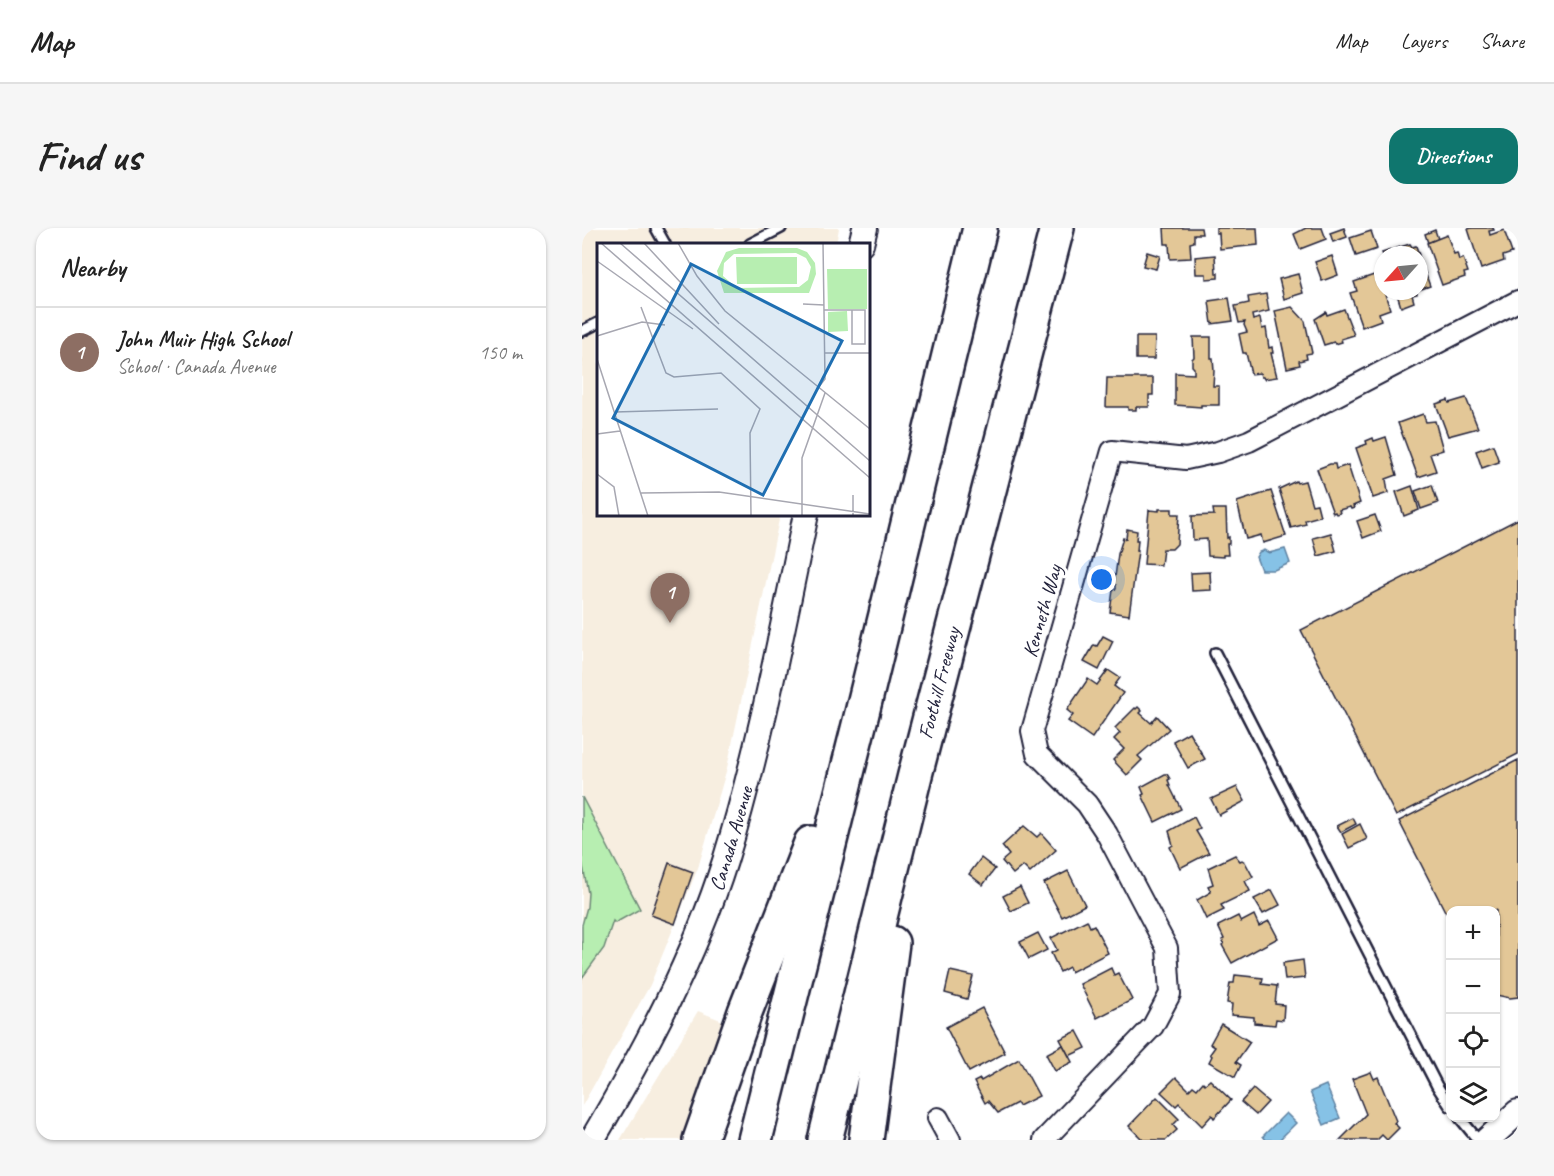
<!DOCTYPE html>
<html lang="en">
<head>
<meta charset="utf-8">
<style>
  :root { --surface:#fff; --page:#f6f6f6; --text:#222; --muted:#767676; --line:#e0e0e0; --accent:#0f766e }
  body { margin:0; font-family:Caveat,sans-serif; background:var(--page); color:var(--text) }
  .controls { position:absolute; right:18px; bottom:18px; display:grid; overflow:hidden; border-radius:12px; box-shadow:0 2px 4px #0004 }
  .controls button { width:54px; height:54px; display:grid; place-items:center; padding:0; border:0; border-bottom:2px solid var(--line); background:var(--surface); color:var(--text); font:30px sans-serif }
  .compass { position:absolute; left:792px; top:18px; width:54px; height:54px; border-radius:50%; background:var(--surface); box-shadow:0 2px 4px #0004; rotate:243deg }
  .you { position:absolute; left:520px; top:352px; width:21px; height:21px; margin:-15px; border:4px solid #fff; border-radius:50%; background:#1a73e8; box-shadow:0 0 0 9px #1a73e833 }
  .badge { display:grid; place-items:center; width:39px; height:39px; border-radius:50%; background:var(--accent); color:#fff; font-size:20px; font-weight:700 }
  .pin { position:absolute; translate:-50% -50px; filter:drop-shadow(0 2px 3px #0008) }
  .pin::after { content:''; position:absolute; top:32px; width:21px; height:18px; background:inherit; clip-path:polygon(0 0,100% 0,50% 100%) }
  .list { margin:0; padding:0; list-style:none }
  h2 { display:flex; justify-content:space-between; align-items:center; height:78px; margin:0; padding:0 24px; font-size:26px }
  h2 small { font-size:20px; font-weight:400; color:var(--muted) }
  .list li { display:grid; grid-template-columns:39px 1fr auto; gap:18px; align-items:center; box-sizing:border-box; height:90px; padding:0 24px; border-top:2px solid var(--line) }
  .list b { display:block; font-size:22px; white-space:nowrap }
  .list p { margin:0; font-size:20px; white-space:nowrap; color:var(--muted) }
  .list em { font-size:20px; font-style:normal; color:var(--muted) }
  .icon { flex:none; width:33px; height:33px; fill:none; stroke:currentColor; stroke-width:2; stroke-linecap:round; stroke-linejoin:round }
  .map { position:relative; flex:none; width:936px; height:912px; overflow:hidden; border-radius:18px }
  header { display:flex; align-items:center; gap:36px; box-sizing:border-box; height:84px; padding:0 30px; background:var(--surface); border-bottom:2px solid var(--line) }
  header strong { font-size:28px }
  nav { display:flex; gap:33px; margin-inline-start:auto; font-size:21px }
  .intro { display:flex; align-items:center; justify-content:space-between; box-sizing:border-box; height:144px; padding:0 36px }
  h1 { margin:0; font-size:42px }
  .button { padding:15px 27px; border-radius:18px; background:var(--accent); color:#fff; font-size:21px; font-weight:700 }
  main { display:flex; gap:36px; padding:0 36px }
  aside { flex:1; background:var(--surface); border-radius:18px; box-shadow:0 2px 4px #0004 }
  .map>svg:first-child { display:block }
  .built { fill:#f7eee0 }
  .green { fill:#b7eeb1; stroke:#6c8876; stroke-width:1.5 }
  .water { fill:#86c2e6; stroke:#5e82a2; stroke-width:1.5 }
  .building { fill:#e3c797; stroke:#22223b; stroke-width:1.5 }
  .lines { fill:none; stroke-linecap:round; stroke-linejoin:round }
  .service-casing { stroke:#22223b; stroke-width:14 }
  .minor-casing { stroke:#22223b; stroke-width:24 }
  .tertiary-casing { stroke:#22223b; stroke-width:28 }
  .motorway-casing { stroke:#22223b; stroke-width:38 }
  .service { stroke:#fff; stroke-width:9 }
  .minor { stroke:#fff; stroke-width:20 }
  .tertiary { stroke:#fff; stroke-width:24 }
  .motorway { stroke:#fff; stroke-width:33 }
  .labels { text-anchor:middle; stroke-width:6; stroke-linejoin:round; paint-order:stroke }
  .street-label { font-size:21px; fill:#22223b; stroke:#fff }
  .inset-road { fill:none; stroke:#a7a7b1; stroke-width:1.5 }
  .view { fill:#1f6fb2; fill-opacity:0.15; stroke:#1f6fb2; stroke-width:3 }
  .inset-edge { fill:none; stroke:#22223b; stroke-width:3 }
</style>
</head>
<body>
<header>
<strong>Map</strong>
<nav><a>Map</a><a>Layers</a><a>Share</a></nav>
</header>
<div class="intro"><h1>Find us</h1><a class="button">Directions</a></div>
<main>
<aside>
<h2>Nearby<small></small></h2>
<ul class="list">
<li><span class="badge" style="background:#8d6e63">1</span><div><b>John Muir High School</b><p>School · Canada Avenue</p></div><em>150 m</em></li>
</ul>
</aside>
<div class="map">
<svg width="936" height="912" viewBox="0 0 936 912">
  <rect width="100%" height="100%" fill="#fff"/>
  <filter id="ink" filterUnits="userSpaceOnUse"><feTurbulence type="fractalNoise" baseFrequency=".0167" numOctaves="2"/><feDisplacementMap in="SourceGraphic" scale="12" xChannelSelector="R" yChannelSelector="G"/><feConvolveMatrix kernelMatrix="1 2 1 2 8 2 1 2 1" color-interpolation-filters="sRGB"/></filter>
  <g filter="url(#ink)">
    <g class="built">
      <polygon points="0,0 257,0 254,16 16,16 16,286 198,287 145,540 116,640 68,757 0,878"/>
      <polygon points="116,783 141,793 99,912 38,912"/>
    </g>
    <polygon class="green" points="0,569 58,681 33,695 31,693 22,720 0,750 0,697 5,679 6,665 0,633"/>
    <g class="water">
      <polygon points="703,321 708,335 692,342 679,342 674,329 677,324 682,322 687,325"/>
      <polygon points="744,857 758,890 742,897 728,864"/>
      <polygon points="704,885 714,895 697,912 684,912 681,908"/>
    </g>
    <g class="building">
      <polygon points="582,0 619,0 620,6 612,6 612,14 608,15 609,30 588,31 587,16 583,16"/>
      <polygon points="634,0 675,0 676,17 638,21 637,5 634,5"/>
      <polygon points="724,0 740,0 744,11 718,21 712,6"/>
      <polygon points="762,0 765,9 751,14 748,5"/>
      <polygon points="890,0 911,0 912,2 907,3 908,7 922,2 930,25 921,28 922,33 899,41 886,1"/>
      <polygon points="853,2 856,11 846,15 843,6"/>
      <polygon points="789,3 795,21 774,28 768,10"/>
      <polygon points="865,7 872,26 875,25 877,32 881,30 886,44 882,45 883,49 860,57 845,15"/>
      <polygon points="828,16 830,19 834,18 837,27 801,27 800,25"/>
      <polygon points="565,24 578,28 574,41 561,38"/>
      <polygon points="633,27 634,45 636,45 636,50 624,51 624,46 614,46 613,29"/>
      <polygon points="750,28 756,47 740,53 733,34"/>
      <polygon points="837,28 848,58 837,62"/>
      <polygon points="716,46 721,65 702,71 697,51"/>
      <polygon points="792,47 795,56 799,54 808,81 797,85 799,92 780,99 768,65 775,63 772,54"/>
      <polygon points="814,63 835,63 835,66 830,67 832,74 819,79"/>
      <polygon points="684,66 687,83 670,87 671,92 678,90 680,101 684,100 687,120 690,119 691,125 689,125 695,149 682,151 681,149 679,149 678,145 669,146 664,125 661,125 657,106 665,104 662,97 663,94 657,95 653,78 667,75 666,69"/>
      <polygon points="647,70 651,93 630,96 627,73"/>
      <polygon points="710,79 723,93 730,125 724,126 725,131 717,133 718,137 705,140 693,83"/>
      <polygon points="762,81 772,107 759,111 760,114 753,116 752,114 742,117 733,91 744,84 745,87"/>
      <polygon points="554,109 573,109 572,131 554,131"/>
      <polygon points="611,109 629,109 629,130 631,130 632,143 631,158 637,158 637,177 619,177 619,179 593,177 593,145 612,146 612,140 610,138 610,131 612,129"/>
      <polygon points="525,150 571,150 571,167 567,167 567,179 554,179 554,182 546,182 546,179 524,179"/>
      <polygon points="884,170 896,200 866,208 854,176 866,172 867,175"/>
      <polygon points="841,186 844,194 853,193 861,222 848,226 854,243 836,249 816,195"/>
      <polygon points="804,209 815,247 804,251 806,265 791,270 774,220 785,216 784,213 791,210 792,213"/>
      <polygon points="911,217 917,234 900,240 894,223"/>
      <polygon points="748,236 753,236 754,241 766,237 778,275 771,278 772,280 769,281 768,279 757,282 758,285 754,286 753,284 751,285 735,241"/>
      <polygon points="714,253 715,255 723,253 730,277 735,276 738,288 723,292 724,296 709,300 697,261"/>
      <polygon points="850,257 856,275 839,281 833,263"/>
      <polygon points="830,258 837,282 822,288 814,264"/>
      <polygon points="689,263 704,308 681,315 679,307 664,311 655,274"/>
      <polygon points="577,281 590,281 590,286 597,286 595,316 590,321 581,321 579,337 562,336 567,282 577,283"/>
      <polygon points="631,281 644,281 645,310 647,309 647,316 645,316 646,327 641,327 641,329 626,328 625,311 611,312 610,288 632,287"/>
      <polygon points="793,287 799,303 781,310 775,293"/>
      <polygon points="936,291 936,526 814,588 719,402"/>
      <polygon points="545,301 555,303 554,312 556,312 555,323 556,323 547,387 528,384 531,362 534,361 534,357 532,357 536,326 541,310 544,311"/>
      <polygon points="749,305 754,323 736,328 731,310"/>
      <polygon points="628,344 629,362 610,363 609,345"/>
      <polygon points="521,408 531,413 517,442 502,434 512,417 515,418"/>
      <polygon points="526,442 538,450 532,458 541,465 510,510 486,493 491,487 485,482 506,451 515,457"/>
      <polygon points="556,479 560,483 558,485 569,495 575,488 587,501 556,528 560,532 545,547 531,532 542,521 532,511 538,505 533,500 553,480 554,481"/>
      <polygon points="607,504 623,531 606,540 591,513"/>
      <polygon points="936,532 936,769 928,770 914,767 914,682 868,682 868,693 817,593"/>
      <polygon points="583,546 585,546 588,551 586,552 588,557 587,557 599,581 573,594 560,567 562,566 559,559"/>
      <polygon points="655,559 663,573 637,587 629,571"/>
      <polygon points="612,589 618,601 614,603 627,625 598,640 588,619 591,617 587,603"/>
      <polygon points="771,590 774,596 759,604 755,598"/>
      <polygon points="778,596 785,611 767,620 760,606"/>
      <polygon points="442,598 455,609 459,605 474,622 448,645 441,638 431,646 420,633 427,627 420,618"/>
      <polygon points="653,627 658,633 660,632 663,634 671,649 663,653 668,663 639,677 642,682 624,691 615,672 629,664 626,658 631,656 626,640"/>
      <polygon points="399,630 413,641 401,657 387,646"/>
      <polygon points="87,635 111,644 93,696 69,687"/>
      <polygon points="486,643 503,677 480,689 462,655"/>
      <polygon points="438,659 446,675 429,683 421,668"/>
      <polygon points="690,662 698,677 681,686 672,671"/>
      <polygon points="672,687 677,698 687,693 696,710 650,735 640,717 642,716 640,712 642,711 636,698 656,688 659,694"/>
      <polygon points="505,692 508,699 512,697 526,725 489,744 487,739 478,744 469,725 475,722 469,710"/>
      <polygon points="456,705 465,722 447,731 438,714"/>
      <polygon points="721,732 723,750 703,752 701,735"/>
      <polygon points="529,740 532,747 536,745 550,772 515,790 498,756"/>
      <polygon points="368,743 391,748 385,771 363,765"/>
      <polygon points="653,747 681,750 680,756 695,758 693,776 702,777 701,792 694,791 693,797 672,795 672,789 649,787 650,776 645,775 648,755 652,755"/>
      <polygon points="400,780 423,825 387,844 364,799"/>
      <polygon points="639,796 668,814 654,834 659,837 653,849 627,834 630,828 628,826 633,819 628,816"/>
      <polygon points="495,803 504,820 487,828 478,811"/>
      <polygon points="481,817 490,834 473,843 464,826"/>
      <polygon points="437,831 457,868 437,878 435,875 416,885 406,873 403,875 392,854 398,851 399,853"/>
      <polygon points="789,844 792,851 796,849 814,893 812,895 817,900 805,912 800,907 795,912 758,912 784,886 770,851"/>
      <polygon points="594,849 607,862 611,858 615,861 621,854 623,856 628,852 649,872 632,890 630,887 620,898 597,875 594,878 579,864"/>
      <polygon points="671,861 686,874 674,887 659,874"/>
      <polygon points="575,869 597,891 591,897 595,902 584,912 561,912 547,898"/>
    </g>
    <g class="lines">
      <g class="service-casing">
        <g id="service">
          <polyline points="74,0 83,16"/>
          <polyline points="168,16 199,0"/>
          <polyline points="0,103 16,95"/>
          <polyline points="633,425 855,858 868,878"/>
          <polyline points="878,890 896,912"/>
        </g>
      </g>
      <g class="minor-casing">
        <g id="minor">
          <polyline points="356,890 368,912"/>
          <polyline points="462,912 571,798 588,766 585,720 525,606 505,576 455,526 450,503 530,223 604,231 636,224 667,213 936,73"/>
        </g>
      </g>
      <g class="tertiary-casing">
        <g id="tertiary">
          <polyline points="279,16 283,0"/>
          <path id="s1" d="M10 912C62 824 112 731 143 633 178 520 200 402 224 286"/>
          <polyline points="905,912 936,884"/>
        </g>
      </g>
      <g class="motorway-casing">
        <g id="motorway">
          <polyline points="118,912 163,784 229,615"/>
          <polyline points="173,912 280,485 398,0"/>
          <path id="s2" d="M243 912 333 547 475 0"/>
          <polyline points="284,912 310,715"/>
        </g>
      </g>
      <use href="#service" class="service"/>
      <use href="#minor" class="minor"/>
      <use href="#tertiary" class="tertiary"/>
      <use href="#motorway" class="motorway"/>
    </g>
  </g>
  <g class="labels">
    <g class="street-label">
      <text transform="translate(460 383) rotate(-74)" y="7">Kenneth Way</text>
      <text dy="7" stroke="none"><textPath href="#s2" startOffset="471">Foothill Freeway</textPath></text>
      <text dy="7" stroke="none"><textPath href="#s1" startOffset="333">Canada Avenue</textPath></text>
    </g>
  </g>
  <g transform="translate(15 15)">
    <rect width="273" height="273" fill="#fff"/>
    <path d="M200 5 210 9 218 20 219 31 212 50H127L120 28 129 9 142 5ZM199 10 209 15 214 24 211 37 202 44 140 45 126 33 127 20 137 11ZM139 14H200V41H140ZM230 26H270V66H231ZM250 68 251 88 231 89V69Z" fill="#b7eeb1" fill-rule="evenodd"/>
    <path class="inset-road" d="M4 0 273 235M23 0 273 218M47 0 122 81M81 0 100 33 128 68 273 186M0 18 96 86M206 61 227 62M44 64 69 130 77 134 124 130 163 166 153 190 154 273M227 67H268V101H255V67M0 93 45 79 68 82M228 110H273M0 116 51 273M221 145 228 136 226 0M18 169 121 166M0 191 23 188M0 231 17 244 22 273M44 250 122 249 273 271M205 273V215L228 150M256 273V252"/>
    <path class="view" d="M94 21 245 98 166 252 16 175Z"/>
    <rect width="273" height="273" class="inset-edge"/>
  </g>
</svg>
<div class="controls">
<button>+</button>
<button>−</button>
<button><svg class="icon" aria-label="locate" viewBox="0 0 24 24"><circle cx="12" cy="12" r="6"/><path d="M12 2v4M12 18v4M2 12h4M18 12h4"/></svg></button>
<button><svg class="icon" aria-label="layers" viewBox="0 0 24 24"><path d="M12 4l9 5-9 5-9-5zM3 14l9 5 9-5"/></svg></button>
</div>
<svg class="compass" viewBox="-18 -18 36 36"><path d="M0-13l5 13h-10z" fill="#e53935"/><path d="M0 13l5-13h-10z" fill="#767676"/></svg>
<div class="you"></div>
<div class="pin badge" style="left:88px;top:395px;background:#8d6e63">1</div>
</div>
</main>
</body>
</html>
